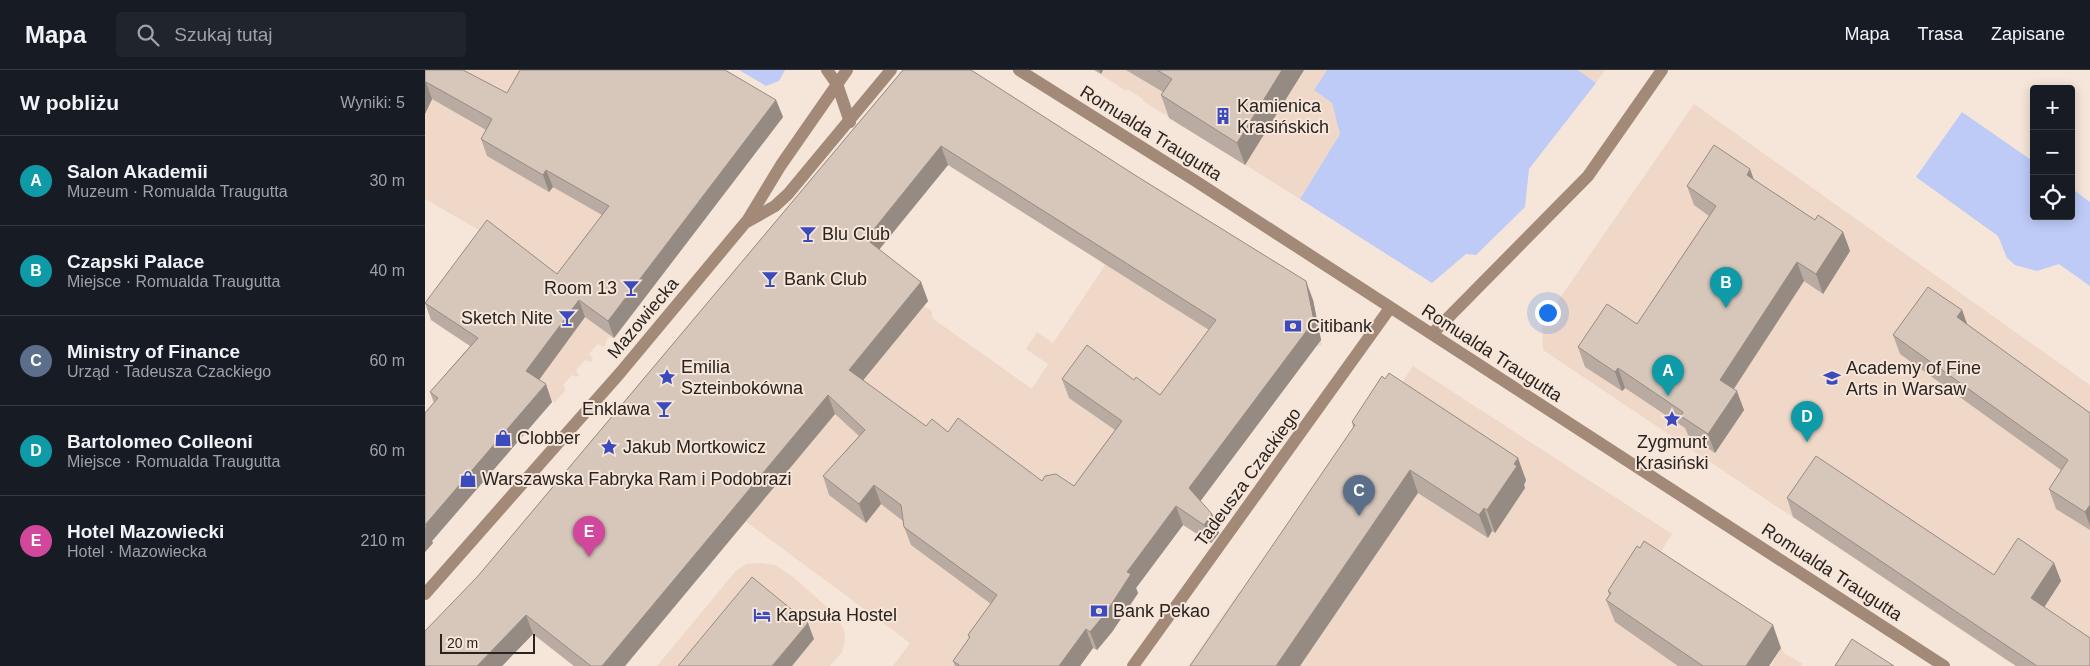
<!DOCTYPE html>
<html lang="pl">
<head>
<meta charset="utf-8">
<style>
  :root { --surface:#171b24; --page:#20242c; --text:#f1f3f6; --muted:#9ea1a6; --line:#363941; --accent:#9fa7dd }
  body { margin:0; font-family:Arial,sans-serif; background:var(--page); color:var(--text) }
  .controls { position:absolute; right:15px; top:15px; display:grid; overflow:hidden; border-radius:5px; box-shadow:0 2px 12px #0003 }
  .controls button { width:45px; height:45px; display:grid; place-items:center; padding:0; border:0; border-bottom:1px solid var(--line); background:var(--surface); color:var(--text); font:25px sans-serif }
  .scale { position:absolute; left:15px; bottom:12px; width:95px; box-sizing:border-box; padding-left:5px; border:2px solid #2a231f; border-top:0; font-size:14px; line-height:18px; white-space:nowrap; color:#2a231f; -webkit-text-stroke:4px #f6e5d9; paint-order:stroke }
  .you { position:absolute; left:1122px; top:242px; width:18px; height:18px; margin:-12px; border:4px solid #fff; border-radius:50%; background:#1a73e8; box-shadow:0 0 0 8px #1a73e833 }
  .badge { display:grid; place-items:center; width:32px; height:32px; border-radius:50%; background:var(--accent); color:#fff; font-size:16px; font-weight:700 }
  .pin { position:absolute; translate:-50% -41px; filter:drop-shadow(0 1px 2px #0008) }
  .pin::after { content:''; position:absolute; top:26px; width:18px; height:15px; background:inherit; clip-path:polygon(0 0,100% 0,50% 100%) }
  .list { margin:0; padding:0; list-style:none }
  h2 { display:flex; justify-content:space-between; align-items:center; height:65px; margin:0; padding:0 20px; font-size:21px }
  h2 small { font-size:16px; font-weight:400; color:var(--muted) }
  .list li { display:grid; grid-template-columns:32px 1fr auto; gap:15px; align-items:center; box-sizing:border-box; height:90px; padding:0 20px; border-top:1px solid var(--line) }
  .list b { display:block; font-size:19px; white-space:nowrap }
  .list p { margin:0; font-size:16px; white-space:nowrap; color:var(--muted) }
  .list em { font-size:16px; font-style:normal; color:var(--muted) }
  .icon { flex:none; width:28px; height:28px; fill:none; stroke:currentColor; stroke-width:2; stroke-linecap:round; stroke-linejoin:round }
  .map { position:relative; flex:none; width:1665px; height:596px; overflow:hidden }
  header { display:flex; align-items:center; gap:30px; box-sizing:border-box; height:70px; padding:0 25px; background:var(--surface); border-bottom:1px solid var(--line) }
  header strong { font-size:24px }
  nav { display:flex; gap:28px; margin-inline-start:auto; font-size:18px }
  .search { width:350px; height:45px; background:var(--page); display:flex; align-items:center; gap:12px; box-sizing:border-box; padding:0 18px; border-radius:5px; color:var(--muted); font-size:19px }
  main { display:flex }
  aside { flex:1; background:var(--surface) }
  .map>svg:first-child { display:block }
  .built { fill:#f0d8c8 }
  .green { fill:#bdcbf6 }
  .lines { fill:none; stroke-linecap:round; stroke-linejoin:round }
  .minor { stroke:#a28978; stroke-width:12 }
  .wall { fill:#b9aba1; fill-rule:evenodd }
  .shaded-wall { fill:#968b83 }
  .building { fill:#d7c7bb; stroke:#968b83; fill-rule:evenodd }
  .labels { text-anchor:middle; stroke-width:4; stroke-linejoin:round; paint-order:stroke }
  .poi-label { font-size:18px; fill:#2a231f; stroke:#f6e5d9; text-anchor:start }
  .street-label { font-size:18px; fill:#2a231f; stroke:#f6e5d9 }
</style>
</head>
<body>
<header>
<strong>Mapa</strong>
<div class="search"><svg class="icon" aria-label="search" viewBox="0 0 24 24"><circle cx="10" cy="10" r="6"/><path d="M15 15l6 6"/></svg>Szukaj tutaj</div>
<nav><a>Mapa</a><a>Trasa</a><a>Zapisane</a></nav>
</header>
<main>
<aside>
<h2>W pobliżu<small>Wyniki: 5</small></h2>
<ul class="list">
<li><span class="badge" style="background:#0f9aa8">A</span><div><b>Salon Akademii</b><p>Muzeum · Romualda Traugutta</p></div><em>30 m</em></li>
<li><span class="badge" style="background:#0f9aa8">B</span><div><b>Czapski Palace</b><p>Miejsce · Romualda Traugutta</p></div><em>40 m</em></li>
<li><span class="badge" style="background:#5c6f8a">C</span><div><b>Ministry of Finance</b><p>Urząd · Tadeusza Czackiego</p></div><em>60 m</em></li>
<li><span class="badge" style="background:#0f9aa8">D</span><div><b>Bartolomeo Colleoni</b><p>Miejsce · Romualda Traugutta</p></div><em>60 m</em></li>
<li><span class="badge" style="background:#d1479c">E</span><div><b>Hotel Mazowiecki</b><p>Hotel · Mazowiecka</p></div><em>210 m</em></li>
</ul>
</aside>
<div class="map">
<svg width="1665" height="596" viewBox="0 0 1665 596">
  <rect width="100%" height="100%" fill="#f6e5d9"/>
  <g class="built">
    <polygon points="0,0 275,0 358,47 189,268 183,267 179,277 173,274 168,279 164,284 168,289 166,292 160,290 151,300 154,305 152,307 147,305 138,315 141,320 130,332 6,250 68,168 0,129"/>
    <polygon points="669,0 902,0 889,20 907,33 915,64 875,129 718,31 718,29 703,19 701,21"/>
    <polygon points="1153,0 1180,0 1171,13"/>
    <polygon points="1269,34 1665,315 1665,596 1593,596 1584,592 1118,280 1117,254"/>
    <polygon points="720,126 881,226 887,225 897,275 891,276 772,436 762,457 754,456 747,465 749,467 708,520 714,523 701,543 672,580 666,576 655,596 468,596 485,573 320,451 149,596 108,564 77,596 0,596 0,587 447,188 503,231 499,236 507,241 507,248 607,319 623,294 601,279 612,262 628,273 680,195 676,192"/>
    <polygon points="988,296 1247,464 1224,501 1255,596 763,596 814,522 830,533"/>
    <polygon points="335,493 350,495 368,507 411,545 419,560 420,570 417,582 405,596 232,596 310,502 321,494"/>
    <polygon points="1356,578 1359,583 1378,594 1376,596 1346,596"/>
  </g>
  <g class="green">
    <polygon points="314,0 360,0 354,11 341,16"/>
    <polygon points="902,0 1153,0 1171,13 1104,99 1100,137 1051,185 1041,184 1007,213 875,129 915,64 907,33 889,20"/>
    <polygon points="1537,42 1609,92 1609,146 1646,146 1646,118 1665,132 1665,216 1634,194 1612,201 1590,195 1582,188 1573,166 1491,107"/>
  </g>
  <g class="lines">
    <g class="minor">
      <polyline points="402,0 412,14 425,52"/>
      <polyline points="594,0 769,110 1519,596"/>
      <polyline points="322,151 356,95 422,0"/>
      <polyline points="1007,264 1163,106 1237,0"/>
      <polyline points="0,524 195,303 320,153 350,136 363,124 466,0"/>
      <polyline points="708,596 965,238"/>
    </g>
  </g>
  <g class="wall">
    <polygon points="0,0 82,23 351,30 358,47 189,268 160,247 114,310 127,332 7,471 8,473 0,482 0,343 9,333 5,322 45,276 6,250 0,233 132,204 177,145 128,117 124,122 62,86 56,69 61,60 7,29 0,44"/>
    <path d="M478 0 888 230 896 270 775 431 787 444 794 463 786 473 758 455 711 518 713 523 687 562 672 580 668 578 655 596H530L528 591 544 569 543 565 566 534 486 475 479 457 478 451 456 434 441 453 404 425 398 406 434 366 410 344 200 596H149L108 564 77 596H0L53 506ZM523 95 784 260 735 325 709 310 637 309 644 328 690 360 649 416 617 411 523 362 501 356 438 310 503 231 496 212 454 180Z"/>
    <polygon points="669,0 678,0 676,4"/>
    <polygon points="701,0 879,0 820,95 744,48 736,25 738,22"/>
    <polygon points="1329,110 1390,150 1418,162 1425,181 1398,224 1379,211 1309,319 1319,340 1290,383 1263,365 1260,358 1200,318 1197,321 1160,297 1153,277 1212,254 1284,146 1269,135 1262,116"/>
    <polygon points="1537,240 1542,255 1665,343 1665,460 1631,439 1624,419 1636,400 1475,284 1468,265"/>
    <polygon points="927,352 1101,410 1099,415 1100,418 1070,463 1067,461 1063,468 993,423 928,357"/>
    <polygon points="1362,428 1569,505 1629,493 1636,511 1619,537 1665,596 1591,596 1368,447"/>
    <polygon points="1183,521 1356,578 1344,596 1253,596 1190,552 1181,530 1184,525"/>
  </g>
  <g class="shaded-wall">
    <polygon points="674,0 678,0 676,4"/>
    <polygon points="857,0 879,0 820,95 812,73"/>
    <polygon points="1,12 7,29 0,44 0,13"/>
    <polygon points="351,30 358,47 189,268 183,251"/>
    <polygon points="516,76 523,95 447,188 441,169"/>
    <polygon points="1325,99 1332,118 1322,105"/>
    <polygon points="121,100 128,117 124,122 118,105"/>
    <polygon points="1418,162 1425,181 1398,224 1391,204"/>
    <polygon points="1372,192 1379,211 1302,329 1295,310"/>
    <polygon points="881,211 888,230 896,270 771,437 764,418"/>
    <polygon points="496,212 503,231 431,319 424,300"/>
    <polygon points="154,230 160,247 108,318 101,301"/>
    <polygon points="1537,240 1544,259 1532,247"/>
    <polygon points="1193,298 1200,318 1197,321 1190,302"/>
    <polygon points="121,314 127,332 7,471 8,473 0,482 0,455"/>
    <polygon points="1312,321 1319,340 1290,383 1283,364"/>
    <polygon points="403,325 410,344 200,596 177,596"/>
    <polygon points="1093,388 1101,410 1099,415 1100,418 1070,463 1062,440"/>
    <polygon points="985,400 993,423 875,596 851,596"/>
    <polygon points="449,415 456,434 441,453 434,434"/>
    <polygon points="1665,435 1665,456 1660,442"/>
    <polygon points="751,436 758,455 711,518 713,523 687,562 672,580 665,562 702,502"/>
    <polygon points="1059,438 1067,461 1063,468 1054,445"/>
    <polygon points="787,444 794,463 786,473 779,455"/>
    <polygon points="1629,493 1636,511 1613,547 1606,528"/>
    <polygon points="101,545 108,564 77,596 52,596"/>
    <polygon points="383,553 389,569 367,596 347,596"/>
    <polygon points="1348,555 1356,578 1344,596 1321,596"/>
    <polygon points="661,559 668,578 655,596 634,596"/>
  </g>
  <g class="building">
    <polygon points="0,0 38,0 82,23 95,0 300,0 351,30 183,251 154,230 101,301 121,314 0,455 2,456 0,458 0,343 13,328 5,322 53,268 0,233 62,150 132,204 184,136 121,100 118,105 56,69 67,49 1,12 0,13"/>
    <path d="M478 0H546L713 107 881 211 889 251 764 418 787 444 779 455 751 436 702 502 706 504 680 544 665 562 661 559 634 596H533L534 595 528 591 545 567 543 565 572 525 479 457 476 435 449 415 434 434 398 406 440 360 403 325 177 596H166L101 545 52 596H0V561L53 506ZM516 76 791 250 735 325 711 307 709 310 662 275 637 309 697 351 649 416 631 404 620 406 617 411 533 348 523 362 507 349 501 356 424 300 496 212 441 169Z"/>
    <polygon points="732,0 857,0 812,73 736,25 747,9"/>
    <polygon points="1289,75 1325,99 1322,105 1390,150 1393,145 1418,162 1391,204 1372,192 1295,310 1312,321 1283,364 1256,346 1258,342 1193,298 1190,302 1153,277 1182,234 1212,254 1291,136 1262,116"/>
    <polygon points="1503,217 1537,240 1532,247 1665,343 1665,435 1660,442 1624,419 1643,390 1468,265"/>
    <polygon points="964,303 1093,388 1089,394 1092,396 1062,440 1059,438 1054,445 985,400 851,596 765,596 930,355 927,352 957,306 960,309"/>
    <polygon points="1391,386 1569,505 1593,468 1629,493 1606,528 1665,568 1665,596 1612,596 1362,428"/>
    <polygon points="1219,471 1348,555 1321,596 1278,596 1181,530 1186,523 1183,521 1212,476 1215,478"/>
    <polygon points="327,507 383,553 347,596 253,596"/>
    <polygon points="1427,569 1469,596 1410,596"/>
  </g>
  <defs>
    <g id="building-bare" transform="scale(1.35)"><path d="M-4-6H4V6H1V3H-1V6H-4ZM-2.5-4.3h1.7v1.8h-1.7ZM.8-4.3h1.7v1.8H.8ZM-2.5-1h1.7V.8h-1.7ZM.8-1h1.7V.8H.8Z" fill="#3b4bbe" stroke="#f6e5d9" stroke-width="2.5" paint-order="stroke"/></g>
    <g id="bar-bare" transform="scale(1.35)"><path d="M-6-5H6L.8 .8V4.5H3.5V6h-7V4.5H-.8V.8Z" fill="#3b4bbe" stroke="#f6e5d9" stroke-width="2.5" paint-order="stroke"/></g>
    <g id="bank-bare" transform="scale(1.35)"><path d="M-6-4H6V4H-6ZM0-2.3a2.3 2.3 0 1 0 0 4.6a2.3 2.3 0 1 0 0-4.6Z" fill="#3b4bbe" stroke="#f6e5d9" stroke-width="2.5" paint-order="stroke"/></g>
    <g id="sight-bare" transform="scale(1.35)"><path d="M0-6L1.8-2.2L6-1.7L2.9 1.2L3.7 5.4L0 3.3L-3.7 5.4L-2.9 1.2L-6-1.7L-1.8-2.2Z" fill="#3b4bbe" stroke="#f6e5d9" stroke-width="2.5" paint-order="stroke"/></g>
    <g id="university-bare" transform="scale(1.35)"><path d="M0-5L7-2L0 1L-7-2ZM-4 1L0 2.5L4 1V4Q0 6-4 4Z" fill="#3b4bbe" stroke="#f6e5d9" stroke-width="2.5" paint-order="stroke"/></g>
    <g id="shop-bare" transform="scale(1.35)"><path d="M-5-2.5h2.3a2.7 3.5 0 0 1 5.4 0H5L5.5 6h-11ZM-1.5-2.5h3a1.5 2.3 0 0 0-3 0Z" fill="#3b4bbe" stroke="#f6e5d9" stroke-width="2.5" paint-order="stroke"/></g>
    <g id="hotel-bare" transform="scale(1.35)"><path d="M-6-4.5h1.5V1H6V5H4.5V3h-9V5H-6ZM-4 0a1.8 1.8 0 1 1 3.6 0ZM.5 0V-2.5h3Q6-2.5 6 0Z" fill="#3b4bbe" stroke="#f6e5d9" stroke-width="2.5" paint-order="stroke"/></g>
  </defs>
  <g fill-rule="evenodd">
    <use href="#building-bare" x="798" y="46"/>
    <use href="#bar-bare" x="383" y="164"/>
    <use href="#bar-bare" x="345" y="209"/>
    <use href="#bar-bare" x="206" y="218"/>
    <use href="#bar-bare" x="142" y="248"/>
    <use href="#bank-bare" x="868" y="256"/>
    <use href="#sight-bare" x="242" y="307"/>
    <use href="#university-bare" x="1407" y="308"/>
    <use href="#bar-bare" x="239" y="339"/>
    <use href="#sight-bare" x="1247" y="349"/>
    <use href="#shop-bare" x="78" y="368"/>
    <use href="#sight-bare" x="184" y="377"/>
    <use href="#shop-bare" x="43" y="409"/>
    <use href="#bank-bare" x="674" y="541"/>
    <use href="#hotel-bare" x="337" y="545"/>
  </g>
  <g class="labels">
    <g class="poi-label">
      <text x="812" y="42">Kamienica<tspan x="812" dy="21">Krasińskich</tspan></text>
      <text x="397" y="170">Blu Club</text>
      <text x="359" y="215">Bank Club</text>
      <text x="192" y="224" text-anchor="end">Room 13</text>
      <text x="128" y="254" text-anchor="end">Sketch Nite</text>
      <text x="882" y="262">Citibank</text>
      <text x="256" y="303">Emilia<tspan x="256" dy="21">Szteinbokówna</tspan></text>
      <text x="1421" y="304">Academy of Fine<tspan x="1421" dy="21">Arts in Warsaw</tspan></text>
      <text x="225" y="345" text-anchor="end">Enklawa</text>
      <text x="92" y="374">Clobber</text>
      <text x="1247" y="378" text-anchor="middle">Zygmunt<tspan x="1247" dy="21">Krasiński</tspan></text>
      <text x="198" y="383">Jakub Mortkowicz</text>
      <text x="57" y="415">Warszawska Fabryka Ram i Podobrazi</text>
      <text x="688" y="547">Bank Pekao</text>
      <text x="351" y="551">Kapsuła Hostel</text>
    </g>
    <g class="street-label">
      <text transform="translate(726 63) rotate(32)" y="6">Romualda Traugutta</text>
      <text transform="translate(218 248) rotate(-50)" y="6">Mazowiecka</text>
      <text transform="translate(1067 283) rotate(33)" y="6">Romualda Traugutta</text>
      <text transform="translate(823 407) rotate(-54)" y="6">Tadeusza Czackiego</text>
      <text transform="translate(1407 502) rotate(33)" y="6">Romualda Traugutta</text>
    </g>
  </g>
</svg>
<div class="controls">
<button>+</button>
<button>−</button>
<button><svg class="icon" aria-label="locate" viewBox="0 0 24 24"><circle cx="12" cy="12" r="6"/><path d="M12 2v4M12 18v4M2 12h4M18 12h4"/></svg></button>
</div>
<div class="scale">20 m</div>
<div class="you"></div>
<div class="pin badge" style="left:1243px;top:326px;background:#0f9aa8">A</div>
<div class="pin badge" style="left:1301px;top:238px;background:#0f9aa8">B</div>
<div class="pin badge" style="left:934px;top:446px;background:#5c6f8a">C</div>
<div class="pin badge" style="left:1382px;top:372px;background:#0f9aa8">D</div>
<div class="pin badge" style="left:164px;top:487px;background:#d1479c">E</div>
</div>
</main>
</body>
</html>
